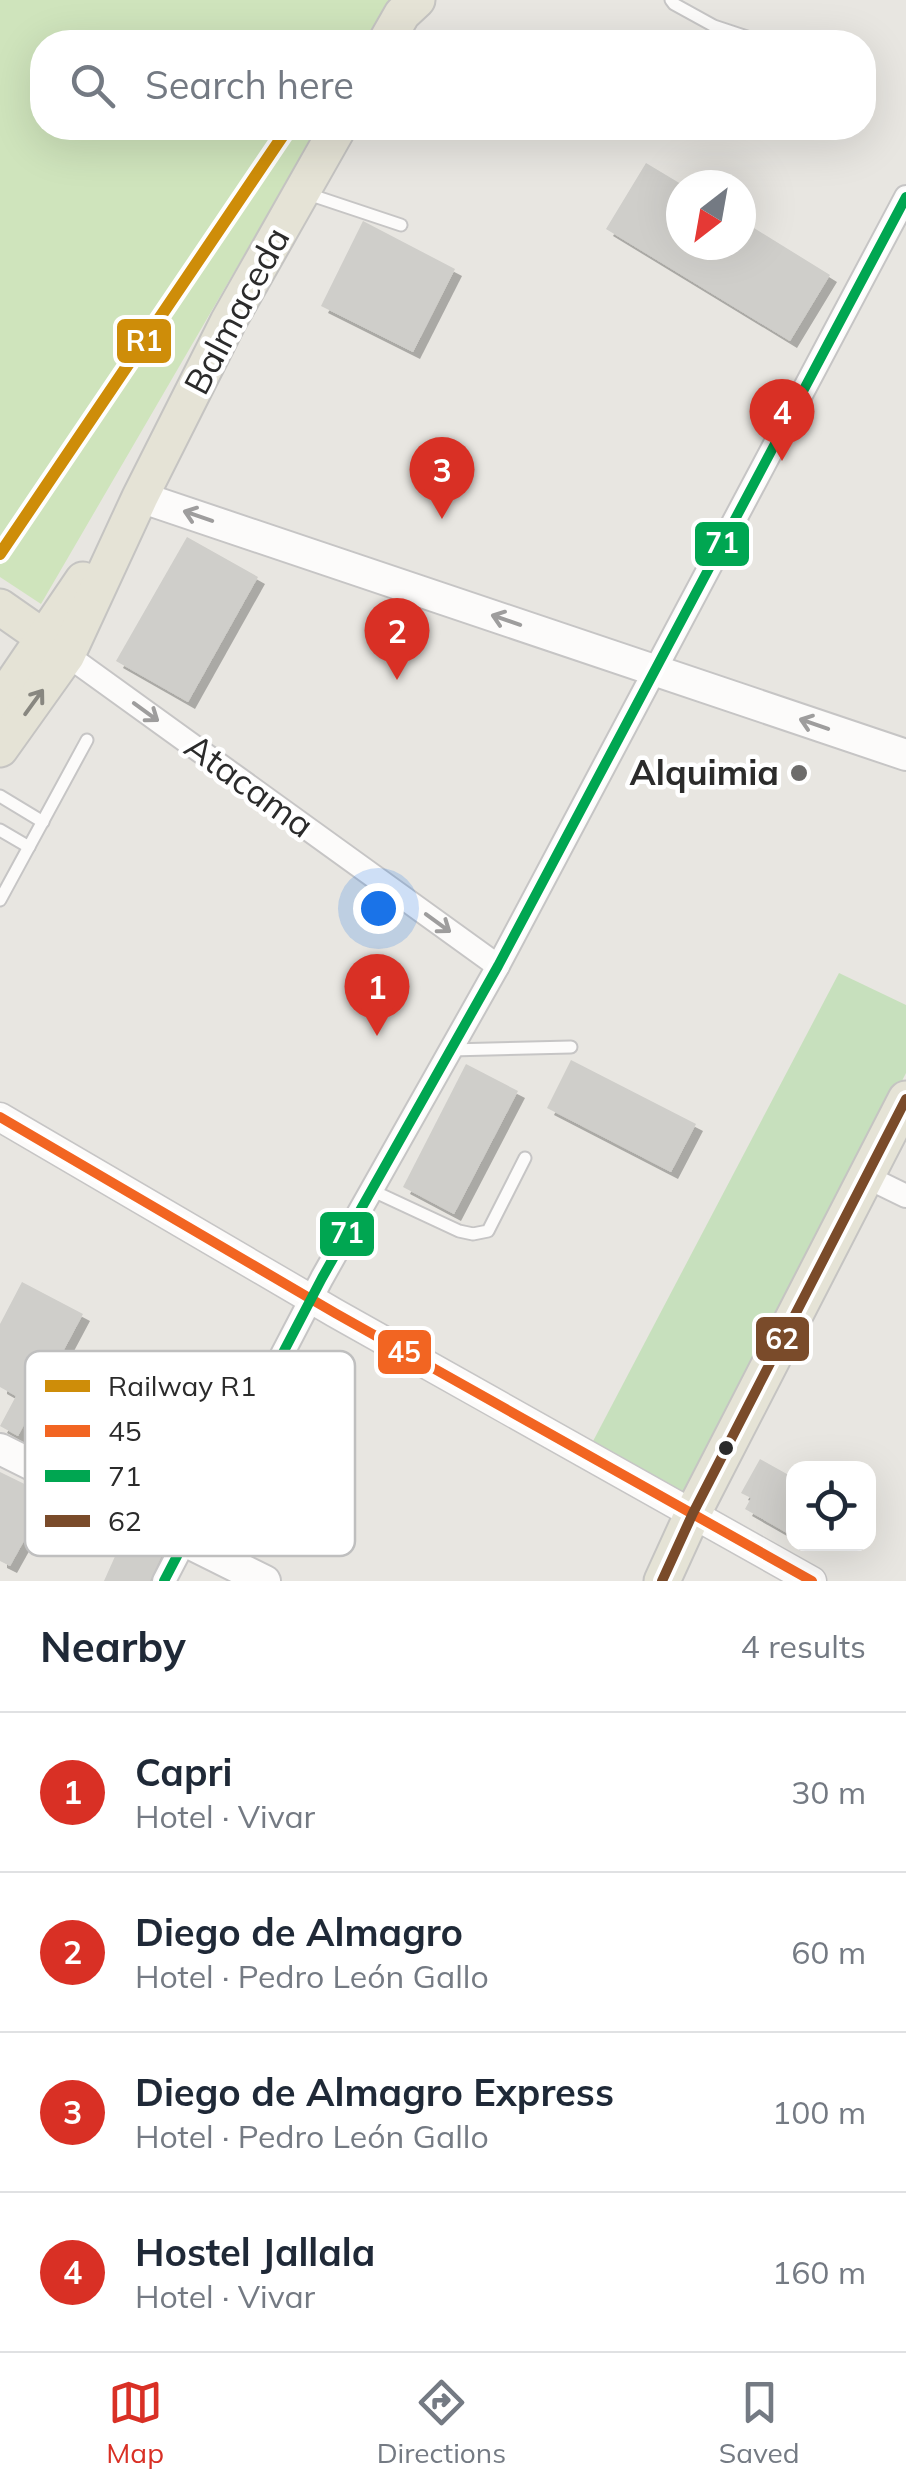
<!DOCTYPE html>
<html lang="en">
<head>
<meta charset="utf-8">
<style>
  :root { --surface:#fff; --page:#f6f6f7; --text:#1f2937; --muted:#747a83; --line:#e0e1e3; --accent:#d93025 }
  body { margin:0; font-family:Mulish,sans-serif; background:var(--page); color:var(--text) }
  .controls { position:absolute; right:30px; bottom:30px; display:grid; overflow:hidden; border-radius:20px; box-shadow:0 10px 40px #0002 }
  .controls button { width:90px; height:90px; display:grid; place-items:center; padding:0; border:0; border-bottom:2px solid var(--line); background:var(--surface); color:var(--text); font:50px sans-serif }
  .compass { position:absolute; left:666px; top:170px; width:90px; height:90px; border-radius:50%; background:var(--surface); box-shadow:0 10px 40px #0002; rotate:211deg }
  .you { position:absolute; left:378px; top:908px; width:35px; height:35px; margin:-25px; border:8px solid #fff; border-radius:50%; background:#1a73e8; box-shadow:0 0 0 15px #1a73e833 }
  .badge { display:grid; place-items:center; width:65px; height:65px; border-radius:50%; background:var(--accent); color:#fff; font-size:32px; font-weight:700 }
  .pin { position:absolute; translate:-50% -82px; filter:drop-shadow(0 2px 5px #0008) }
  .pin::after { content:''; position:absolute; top:52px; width:35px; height:30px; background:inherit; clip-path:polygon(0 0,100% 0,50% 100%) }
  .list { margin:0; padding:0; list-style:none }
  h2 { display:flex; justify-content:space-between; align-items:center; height:130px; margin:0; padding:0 40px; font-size:42px }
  h2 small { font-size:32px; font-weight:400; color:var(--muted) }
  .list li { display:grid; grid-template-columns:65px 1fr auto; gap:30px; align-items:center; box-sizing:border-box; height:160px; padding:0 40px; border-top:2px solid var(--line) }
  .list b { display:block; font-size:38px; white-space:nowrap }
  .list p { margin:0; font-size:32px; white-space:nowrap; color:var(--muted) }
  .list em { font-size:32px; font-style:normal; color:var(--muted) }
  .icon { flex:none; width:55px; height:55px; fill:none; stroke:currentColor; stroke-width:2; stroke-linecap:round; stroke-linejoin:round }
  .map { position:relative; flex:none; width:906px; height:1581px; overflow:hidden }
  .search { position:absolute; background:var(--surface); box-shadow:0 10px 40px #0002; left:30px; right:30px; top:30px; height:110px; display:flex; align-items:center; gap:25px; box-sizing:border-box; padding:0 35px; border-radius:40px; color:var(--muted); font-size:38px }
  .sheet { height:770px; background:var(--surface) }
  nav { display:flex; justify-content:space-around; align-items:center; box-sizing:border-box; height:140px; border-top:2px solid var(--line); background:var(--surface); font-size:28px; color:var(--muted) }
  nav a { display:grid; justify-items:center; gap:5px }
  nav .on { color:var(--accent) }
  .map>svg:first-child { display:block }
  .green { fill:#c7e0bd }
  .pitch { fill:#cfe4bc }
  .building { fill:#cfceca; filter:url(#shadow) }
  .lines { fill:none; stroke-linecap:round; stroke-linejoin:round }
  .service-casing { stroke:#c6c5c5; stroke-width:15 }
  .minor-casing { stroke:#c6c5c5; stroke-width:26 }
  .tertiary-casing { stroke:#c6c5c5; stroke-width:31 }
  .secondary-casing { stroke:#c6c5c5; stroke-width:34 }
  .primary-casing { stroke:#c5c4c2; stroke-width:39 }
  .service { stroke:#fcfbfa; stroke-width:11 }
  .minor { stroke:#fcfbfa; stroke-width:22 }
  .tertiary { stroke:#fcfbfa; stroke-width:28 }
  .secondary { stroke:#fcfbfa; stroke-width:30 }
  .primary { stroke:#e5e3d6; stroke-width:35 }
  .bus-1-casing { stroke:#fff; stroke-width:18 }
  .bus-2-casing { stroke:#fff; stroke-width:18 }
  .bus-3-casing { stroke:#fff; stroke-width:18 }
  .bus-1 { stroke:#f26522; stroke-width:10 }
  .bus-2 { stroke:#00a651; stroke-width:10 }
  .bus-3 { stroke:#7a4b2a; stroke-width:10 }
  .rail-1-casing { stroke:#fff; stroke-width:20 }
  .rail-1 { stroke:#ce8d09; stroke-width:12 }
  .oneway { stroke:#9e9d9d }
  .oneway2 { stroke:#888780 }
  .poi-dot { fill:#6d6c6b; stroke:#fff; stroke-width:4 }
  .bus-dot { fill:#2b2b2b; stroke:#fff; stroke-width:4 }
  .labels { text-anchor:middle; stroke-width:9; stroke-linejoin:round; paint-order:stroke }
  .street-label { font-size:35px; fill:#2b2b2b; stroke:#fff }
  .poi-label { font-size:35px; font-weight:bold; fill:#2b2b2b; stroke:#fff; text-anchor:end }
  .key { fill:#fff; stroke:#bfbfbf; stroke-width:2.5 }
  .key-label { font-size:28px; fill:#2b2b2b }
  .line-badge { stroke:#fff; stroke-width:4 }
  .badge-label { font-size:28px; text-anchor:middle; font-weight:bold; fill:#fff }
</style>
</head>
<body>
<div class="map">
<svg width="906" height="1581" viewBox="0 0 906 1581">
  <defs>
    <filter id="shadow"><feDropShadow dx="7" dy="7" stdDeviation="0" flood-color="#0004"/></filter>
  </defs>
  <rect width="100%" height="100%" fill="#e8e6e1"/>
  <polygon class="green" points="839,973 906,1005 906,1073 688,1501 591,1445"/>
  <polygon class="pitch" points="0,0 392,0 367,42 42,42 42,128 318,128 41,604 0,577"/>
  <g class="building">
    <polygon points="646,163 681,184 681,245 741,245 741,220 830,275 790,341 606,229"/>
    <polygon points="363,221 455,269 413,352 321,306"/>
    <polygon points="187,537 258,577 188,702 116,661"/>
    <polygon points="571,1060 696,1124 671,1172 547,1108"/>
    <polygon points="466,1064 518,1091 454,1214 403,1187"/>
    <polygon points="22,1282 83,1314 18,1436 0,1426 16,1396 0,1387 0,1324"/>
    <polygon points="760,1459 794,1478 794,1537 745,1509 751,1498 741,1493"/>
    <polygon points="0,1472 49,1496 10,1566 0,1561"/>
    <polygon points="125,1534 163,1553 150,1581 104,1581"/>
  </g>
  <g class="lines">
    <g class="service-casing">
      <g id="service">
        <polyline points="671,0 674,4 714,26 762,42"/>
        <polyline points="305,193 401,225"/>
        <polyline points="0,796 43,822"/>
        <polyline points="0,830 29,847"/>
        <polyline points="0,900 87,740"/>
        <polyline points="450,1050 571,1047"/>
        <polyline points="371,1190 459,1231 473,1234 488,1231 525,1158"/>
      </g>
    </g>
    <g class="minor-casing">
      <g id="minor">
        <polyline points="67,655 498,966"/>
        <polyline points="867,1177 906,1196"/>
        <polyline points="164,1581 322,1278 498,966 906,197"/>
      </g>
    </g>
    <g class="tertiary-casing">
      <polyline id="tertiary" points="0,1117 335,1313 812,1581"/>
    </g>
    <g class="secondary-casing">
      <g id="secondary">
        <polyline points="140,497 906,755"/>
        <polyline points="0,1449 265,1581"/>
      </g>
    </g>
    <g class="primary-casing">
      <g id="primary">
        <polyline points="386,42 402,14 417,0"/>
        <polyline points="0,607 63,651"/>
        <polyline points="0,702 83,580"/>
        <polyline points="0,749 67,655 140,497 228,322 338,128"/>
        <polyline points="662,1581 693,1513 906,1099"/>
      </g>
    </g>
    <use href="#service" class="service"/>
    <use href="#minor" class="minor"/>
    <use href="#tertiary" class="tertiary"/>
    <use href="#secondary" class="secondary"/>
    <use href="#primary" class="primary"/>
    <g class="bus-1-casing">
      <polyline id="bus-1" points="0,1117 335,1313 812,1581"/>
    </g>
    <g class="bus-2-casing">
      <polyline id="bus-2" points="164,1581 322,1278 498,966 906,197"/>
    </g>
    <g class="bus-3-casing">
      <polyline id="bus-3" points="662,1581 693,1513 906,1099"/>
    </g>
    <use href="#bus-1" class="bus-1"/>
    <use href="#bus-2" class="bus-2"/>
    <use href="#bus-3" class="bus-3"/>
    <g class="rail-1-casing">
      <polyline id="rail-1" points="0,554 288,128"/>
    </g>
    <use href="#rail-1" class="rail-1"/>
  </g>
  <defs><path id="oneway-shaft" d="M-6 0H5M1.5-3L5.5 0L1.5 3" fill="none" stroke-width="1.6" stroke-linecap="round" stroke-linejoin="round" transform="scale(2.5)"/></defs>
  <g class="oneway">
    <use href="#oneway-shaft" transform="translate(198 516) rotate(-161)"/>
    <use href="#oneway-shaft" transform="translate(506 620) rotate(-161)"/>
    <use href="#oneway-shaft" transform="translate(146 712) rotate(36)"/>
    <use href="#oneway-shaft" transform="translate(814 724) rotate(-161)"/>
    <use href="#oneway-shaft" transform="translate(438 923) rotate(36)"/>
  </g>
  <use class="oneway2" href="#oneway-shaft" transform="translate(34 702) rotate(-54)"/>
  <circle class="poi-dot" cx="799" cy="773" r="10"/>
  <circle class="bus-dot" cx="726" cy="1448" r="9"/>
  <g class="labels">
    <g class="street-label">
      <text transform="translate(237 311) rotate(-62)" y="12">Balmaceda</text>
      <text transform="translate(249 786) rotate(36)" y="12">Atacama</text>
    </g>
    <g class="poi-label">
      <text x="779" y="785">Alquimia</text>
    </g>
  </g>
  <rect x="25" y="1351" width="330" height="205" rx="15" class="key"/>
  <rect x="45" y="1380" width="45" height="12" fill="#ce8d09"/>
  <rect x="45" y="1425" width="45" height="12" fill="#f26522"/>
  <rect x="45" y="1470" width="45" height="12" fill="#00a651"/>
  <rect x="45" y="1515" width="45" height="12" fill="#7a4b2a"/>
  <g class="key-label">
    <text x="108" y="1396">Railway R1</text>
    <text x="108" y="1441">45</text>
    <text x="108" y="1486">71</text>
    <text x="108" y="1531">62</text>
  </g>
  <g class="line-badge">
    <rect x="115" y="317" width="58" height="48" rx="10" fill="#ce8d09"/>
    <rect x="693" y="520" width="58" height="48" rx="10" fill="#00a651"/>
    <rect x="318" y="1210" width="58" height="48" rx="10" fill="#00a651"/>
    <rect x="754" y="1315" width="57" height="48" rx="10" fill="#7a4b2a"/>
    <rect x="376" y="1328" width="57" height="48" rx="10" fill="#f26522"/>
  </g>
  <g class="badge-label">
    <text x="144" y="351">R1</text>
    <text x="722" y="553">71</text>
    <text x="347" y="1243">71</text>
    <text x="782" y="1349">62</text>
    <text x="404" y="1362">45</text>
  </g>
</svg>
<div class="controls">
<button><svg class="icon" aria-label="locate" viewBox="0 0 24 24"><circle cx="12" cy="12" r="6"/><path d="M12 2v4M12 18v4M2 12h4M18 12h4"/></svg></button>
</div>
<svg class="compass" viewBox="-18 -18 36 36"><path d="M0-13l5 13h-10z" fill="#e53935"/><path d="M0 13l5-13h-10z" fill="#747a83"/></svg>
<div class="you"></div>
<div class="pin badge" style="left:377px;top:1036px">1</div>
<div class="pin badge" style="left:397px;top:680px">2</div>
<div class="pin badge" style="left:442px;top:519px">3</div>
<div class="pin badge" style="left:782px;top:461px">4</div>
<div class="search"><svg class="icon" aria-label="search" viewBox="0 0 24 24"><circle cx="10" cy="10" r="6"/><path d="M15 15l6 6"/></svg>Search here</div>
</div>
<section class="sheet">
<h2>Nearby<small>4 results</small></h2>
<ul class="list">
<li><span class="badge">1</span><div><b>Capri</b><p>Hotel · Vivar</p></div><em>30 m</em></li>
<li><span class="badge">2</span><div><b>Diego de Almagro</b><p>Hotel · Pedro León Gallo</p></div><em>60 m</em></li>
<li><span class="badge">3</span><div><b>Diego de Almagro Express</b><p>Hotel · Pedro León Gallo</p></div><em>100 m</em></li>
<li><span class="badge">4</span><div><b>Hostel Jallala</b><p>Hotel · Vivar</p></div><em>160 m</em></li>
</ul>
</section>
<nav>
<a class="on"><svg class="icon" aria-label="map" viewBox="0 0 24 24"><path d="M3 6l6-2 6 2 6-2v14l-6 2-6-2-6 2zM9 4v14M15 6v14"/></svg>Map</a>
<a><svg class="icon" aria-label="directions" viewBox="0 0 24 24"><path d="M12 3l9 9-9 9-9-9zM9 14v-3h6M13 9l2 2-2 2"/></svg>Directions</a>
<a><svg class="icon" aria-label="saved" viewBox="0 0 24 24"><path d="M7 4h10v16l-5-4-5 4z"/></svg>Saved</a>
</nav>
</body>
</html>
